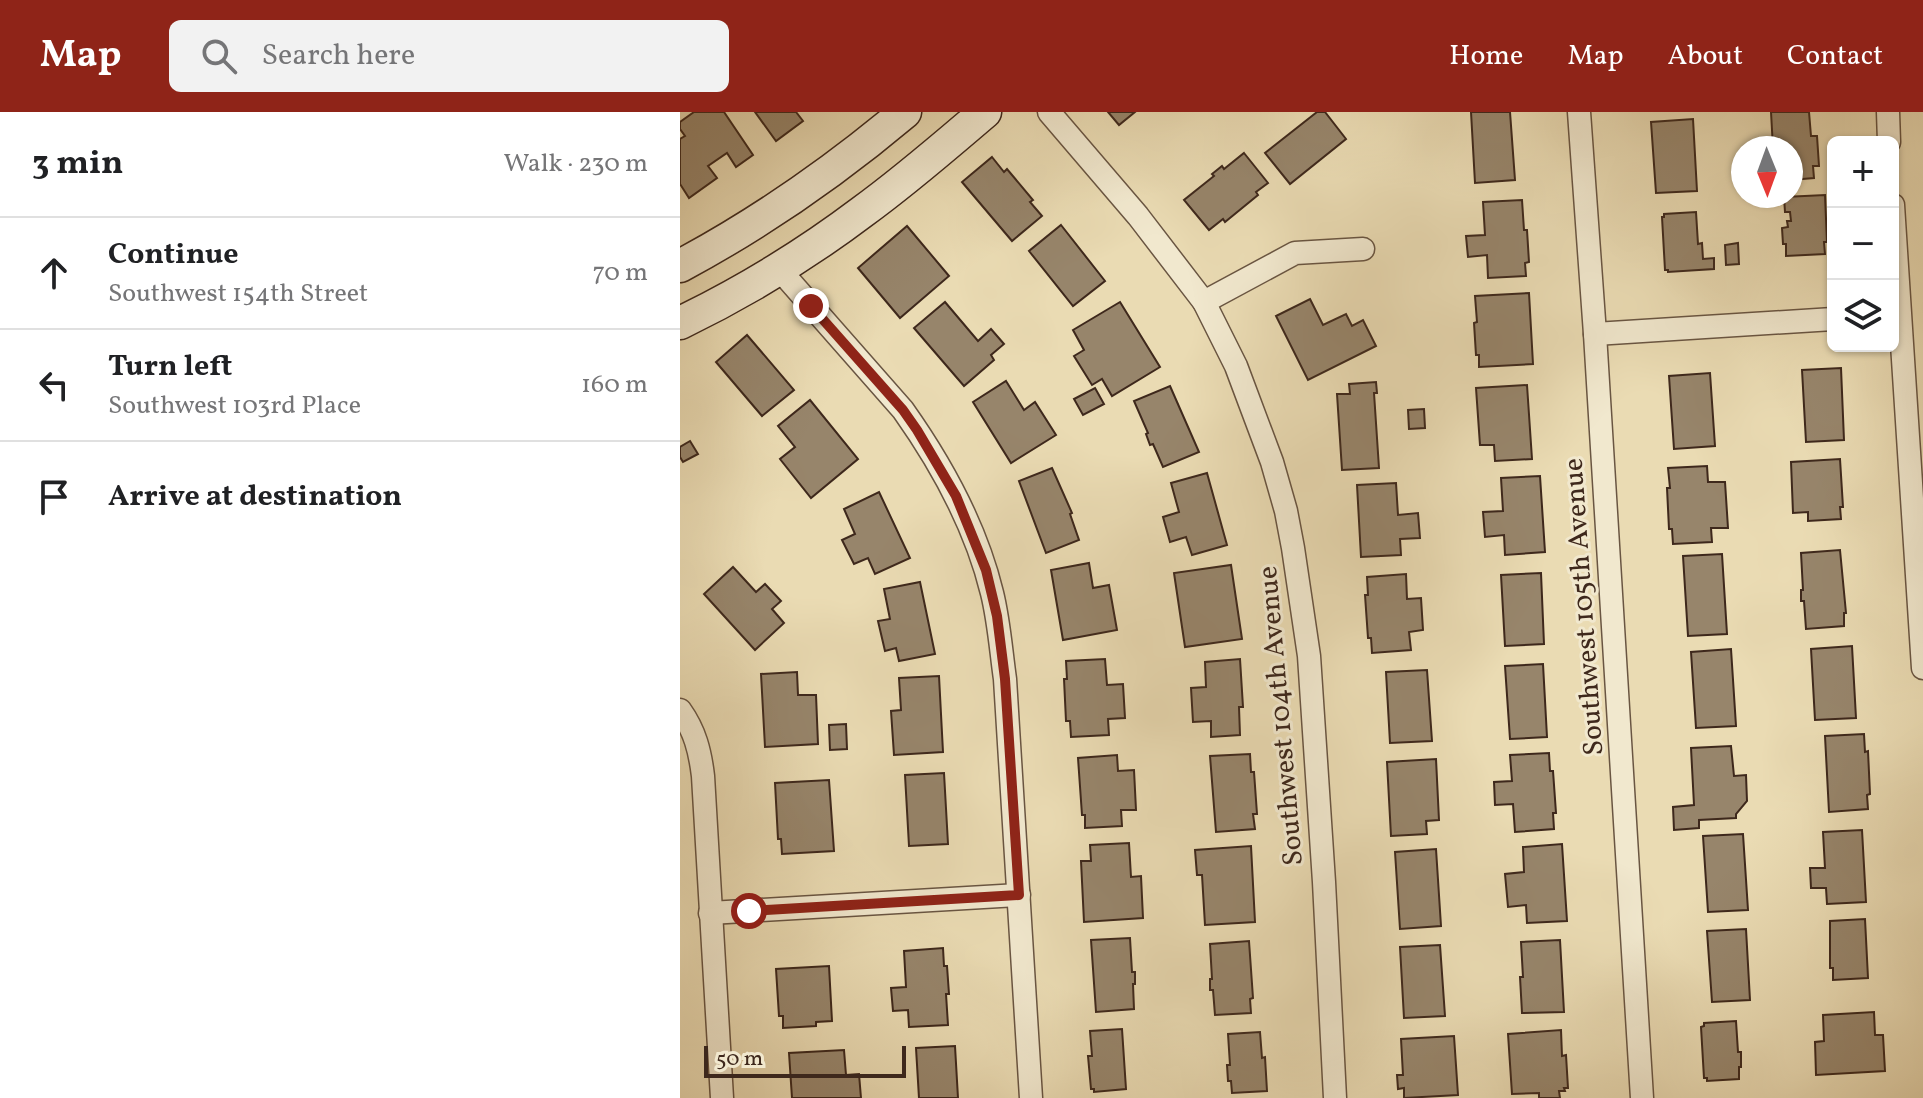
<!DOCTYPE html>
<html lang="en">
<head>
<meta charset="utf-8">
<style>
  :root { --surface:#fff; --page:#f2f2f2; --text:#202124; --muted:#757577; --line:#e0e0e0; --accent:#8f2418 }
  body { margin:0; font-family:Vollkorn,serif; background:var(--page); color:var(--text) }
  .controls { position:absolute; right:24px; top:24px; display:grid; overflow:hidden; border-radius:12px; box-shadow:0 2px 6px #0004 }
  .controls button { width:72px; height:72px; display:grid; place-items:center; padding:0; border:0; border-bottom:2px solid var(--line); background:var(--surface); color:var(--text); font:40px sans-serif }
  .compass { position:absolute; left:1051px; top:24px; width:72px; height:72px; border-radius:50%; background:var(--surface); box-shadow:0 2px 6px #0004; rotate:179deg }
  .scale { position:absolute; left:24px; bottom:20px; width:202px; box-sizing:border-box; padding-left:8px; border:4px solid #3e281c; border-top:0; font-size:22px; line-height:28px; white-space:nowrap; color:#3e281c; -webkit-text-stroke:6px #f1e8ce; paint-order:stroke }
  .stop { position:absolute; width:24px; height:24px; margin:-18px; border:6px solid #8f2418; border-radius:50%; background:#fff }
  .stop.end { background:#8f2418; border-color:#fff; box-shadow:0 2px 8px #0008 }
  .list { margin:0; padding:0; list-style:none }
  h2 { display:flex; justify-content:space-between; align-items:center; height:104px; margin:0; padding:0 32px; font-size:34px }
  h2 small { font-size:26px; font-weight:400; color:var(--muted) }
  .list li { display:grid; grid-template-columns:52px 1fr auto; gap:24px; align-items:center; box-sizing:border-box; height:112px; padding:0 32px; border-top:2px solid var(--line) }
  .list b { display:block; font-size:30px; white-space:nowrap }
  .list p { margin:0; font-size:26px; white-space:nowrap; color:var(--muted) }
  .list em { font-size:26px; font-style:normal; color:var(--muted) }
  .icon { flex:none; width:44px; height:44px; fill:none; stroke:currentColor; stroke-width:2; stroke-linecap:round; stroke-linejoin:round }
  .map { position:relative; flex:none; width:1243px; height:986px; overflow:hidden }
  header { display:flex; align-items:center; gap:48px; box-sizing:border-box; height:112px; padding:0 40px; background:var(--accent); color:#fff }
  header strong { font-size:38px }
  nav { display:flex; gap:44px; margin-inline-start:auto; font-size:28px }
  .search { width:560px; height:72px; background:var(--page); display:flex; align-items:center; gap:20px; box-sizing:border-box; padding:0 28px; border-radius:12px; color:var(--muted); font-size:30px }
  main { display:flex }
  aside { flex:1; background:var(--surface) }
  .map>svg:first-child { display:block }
  .building { fill:#97856b; stroke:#3e281c; stroke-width:2 }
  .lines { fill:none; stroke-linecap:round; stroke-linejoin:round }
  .street-casing { stroke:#695542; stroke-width:25 }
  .secondary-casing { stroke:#3e281c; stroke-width:35 }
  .street { stroke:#f1e8ce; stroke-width:22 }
  .secondary { stroke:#f1e8ce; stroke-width:32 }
  .route { stroke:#8f2418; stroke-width:10 }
  .labels { text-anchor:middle; stroke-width:6; stroke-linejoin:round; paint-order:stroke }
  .street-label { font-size:28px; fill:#3e281c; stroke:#f1e8ce }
</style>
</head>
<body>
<header>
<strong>Map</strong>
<div class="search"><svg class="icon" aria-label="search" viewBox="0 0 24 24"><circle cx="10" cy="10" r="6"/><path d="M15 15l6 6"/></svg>Search here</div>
<nav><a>Home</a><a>Map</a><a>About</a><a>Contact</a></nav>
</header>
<main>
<aside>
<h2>3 min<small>Walk · 230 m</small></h2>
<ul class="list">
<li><svg class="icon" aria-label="ahead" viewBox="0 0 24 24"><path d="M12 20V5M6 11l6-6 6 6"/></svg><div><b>Continue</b><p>Southwest 154th Street</p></div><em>70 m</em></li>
<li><svg class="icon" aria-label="left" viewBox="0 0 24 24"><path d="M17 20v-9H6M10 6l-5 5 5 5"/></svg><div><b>Turn left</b><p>Southwest 103rd Place</p></div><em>160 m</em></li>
<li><svg class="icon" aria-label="arrive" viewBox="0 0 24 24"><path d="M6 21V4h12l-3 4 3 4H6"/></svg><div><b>Arrive at destination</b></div></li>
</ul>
</aside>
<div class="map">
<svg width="1243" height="986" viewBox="0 0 1243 986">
  <rect width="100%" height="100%" fill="#eadbb3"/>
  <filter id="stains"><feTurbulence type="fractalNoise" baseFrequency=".0025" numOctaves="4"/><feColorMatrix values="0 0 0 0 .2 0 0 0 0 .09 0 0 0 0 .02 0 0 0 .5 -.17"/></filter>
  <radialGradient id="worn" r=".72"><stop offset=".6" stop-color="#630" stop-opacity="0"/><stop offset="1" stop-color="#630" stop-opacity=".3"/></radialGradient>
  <g class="building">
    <polygon points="14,0 44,0 73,43 56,55 47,41 28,54 37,66 9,86 0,72 0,27 5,24 0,17 0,10"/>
    <polygon points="75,0 116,0 123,9 96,29"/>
    <polygon points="428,0 455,0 439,13"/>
    <polygon points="637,0 645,0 666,27 610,72 585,41"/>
    <polygon points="791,0 830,0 835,68 795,71"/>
    <polygon points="1091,0 1129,0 1131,24 1137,24 1139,54 1133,54 1134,66 1111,68 1111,36 1093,36"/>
    <polygon points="1013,7 1017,79 976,81 971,10"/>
    <polygon points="564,41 588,71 576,80 578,83 545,110 543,107 529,118 504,88 534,64 532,62 542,54 544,57"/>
    <polygon points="312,45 324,60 327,57 353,88 350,90 362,104 332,129 282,70"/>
    <polygon points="1145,83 1147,130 1144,130 1145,142 1106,144 1106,132 1103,132 1102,116 1108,115 1107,109 1111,109 1110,100 1105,100 1104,85"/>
    <polygon points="842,88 844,118 847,118 849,150 845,151 846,164 808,166 807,143 788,145 786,124 805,123 803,90"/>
    <polygon points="1016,100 1018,132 1022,131 1023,147 1034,146 1034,157 988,160 988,158 985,158 982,105 984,105 984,102"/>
    <polygon points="381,113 425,169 393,194 349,139"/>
    <polygon points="227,114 269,164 220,206 178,156"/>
    <polygon points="1058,131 1059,152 1046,153 1045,133"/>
    <polygon points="849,181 853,252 799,255 799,243 796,243 794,211 797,210 795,184"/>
    <polygon points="630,187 643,213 666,202 672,214 683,208 696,234 628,268 596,204"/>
    <polygon points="265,190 298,229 311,217 324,232 311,243 314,248 284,274 234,216"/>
    <polygon points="440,190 480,255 432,284 422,267 412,273 394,244 404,238 393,218"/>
    <polygon points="67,223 114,278 82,304 36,250"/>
    <polygon points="1161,256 1164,328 1126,330 1122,258"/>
    <polygon points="1030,261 1035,334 994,337 989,264"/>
    <polygon points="326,269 344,298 355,290 376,323 331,351 293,290"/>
    <polygon points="696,270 697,281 694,281 699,356 662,358 657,282 670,282 669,272"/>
    <polygon points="847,273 852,347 815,349 814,333 800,333 796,276"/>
    <polygon points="490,274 519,340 483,355 473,332 470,333 466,322 468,321 454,289"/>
    <polygon points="415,276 424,292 403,303 394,287"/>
    <polygon points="130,288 178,347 131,386 100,347 115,335 98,314"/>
    <polygon points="744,297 745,316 729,317 728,298"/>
    <polygon points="10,329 18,342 3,350 0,345 0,335"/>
    <polygon points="1160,347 1163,395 1160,395 1161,407 1128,409 1128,400 1113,401 1111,350"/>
    <polygon points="1027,354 1028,370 1045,370 1048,416 1031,416 1032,430 993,432 992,417 989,417 987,376 990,376 988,356"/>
    <polygon points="372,356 392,401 390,402 399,428 366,441 339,369"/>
    <polygon points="527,361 547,433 512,443 506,425 490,430 483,405 499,400 491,371"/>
    <polygon points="860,364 865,440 825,443 824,423 805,425 803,400 823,399 821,366"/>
    <polygon points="716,371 718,403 738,401 740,426 720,427 721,443 681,445 677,373"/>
    <polygon points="199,380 230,446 195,462 188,446 174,452 162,428 175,422 164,397"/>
    <polygon points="1160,438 1166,501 1164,501 1164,514 1126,517 1124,489 1121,489 1121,478 1123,478 1121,441"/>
    <polygon points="1042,442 1047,522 1008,524 1003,444"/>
    <polygon points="409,451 413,476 429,473 437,518 383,528 371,458"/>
    <polygon points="551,453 562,527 505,535 494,461"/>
    <polygon points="53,455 76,480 85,472 101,489 92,497 104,511 75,538 24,482"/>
    <polygon points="861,461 864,532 825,534 821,463"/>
    <polygon points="726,462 727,487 741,486 743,518 729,520 731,538 692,541 691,526 688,526 685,483 688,483 687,465"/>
    <polygon points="240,470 255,542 219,549 216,536 205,539 198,509 210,507 204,477"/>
    <polygon points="1172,534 1176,606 1135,608 1131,537"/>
    <polygon points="1051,537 1056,614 1016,616 1011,540"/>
    <polygon points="425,547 427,573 443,572 445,606 428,607 429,623 391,625 390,609 386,609 384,567 387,567 386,549"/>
    <polygon points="560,547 563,595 559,595 560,623 531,625 531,609 513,610 511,576 526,575 525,550"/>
    <polygon points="863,552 867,625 830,627 825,554"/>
    <polygon points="747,558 752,629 710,631 706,560"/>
    <polygon points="117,560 118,583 136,583 138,632 85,635 81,562"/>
    <polygon points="259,564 263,640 214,643 211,599 221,598 219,566"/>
    <polygon points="166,612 167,637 150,638 149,613"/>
    <polygon points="1184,622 1185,640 1188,639 1190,682 1187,683 1188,697 1149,700 1145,624"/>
    <polygon points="1051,634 1054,664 1066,663 1067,689 1056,702 1056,706 1019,708 1019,716 994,718 993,695 1014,693 1011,636"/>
    <polygon points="869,641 870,659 873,659 876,701 873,701 874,717 835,720 833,692 815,693 814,670 832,669 830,643"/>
    <polygon points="570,642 571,660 574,660 577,702 573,702 575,717 536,720 530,644"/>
    <polygon points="437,643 438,659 454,658 456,698 441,698 442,714 405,716 405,703 402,703 398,646"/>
    <polygon points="756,647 759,708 746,709 747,722 711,724 707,650"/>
    <polygon points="264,661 268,732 229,734 225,663"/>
    <polygon points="149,668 154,739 102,742 101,727 98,727 95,671"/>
    <polygon points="1182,718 1186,790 1147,792 1146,776 1131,776 1130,756 1145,756 1143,720"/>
    <polygon points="1063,722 1068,798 1028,800 1023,724"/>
    <polygon points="449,731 451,765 461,764 463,806 404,810 401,749 411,749 410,733"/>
    <polygon points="882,732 887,809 847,811 846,793 828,795 825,762 844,760 843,735"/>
    <polygon points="571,734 575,810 525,813 522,763 517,763 515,738"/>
    <polygon points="756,737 761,814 720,817 715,740"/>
    <polygon points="1185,807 1188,866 1153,868 1153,856 1150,856 1150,809"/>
    <polygon points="1066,817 1070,888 1032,890 1027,819"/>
    <polygon points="450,826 452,860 455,860 455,872 453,872 454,897 416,900 411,828"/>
    <polygon points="880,828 884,900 842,901 840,865 843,865 841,830"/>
    <polygon points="569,829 573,886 570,887 571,901 535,903 533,878 530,878 530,867 532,867 530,832"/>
    <polygon points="760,833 765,904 724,906 720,835"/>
    <polygon points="263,836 264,854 267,854 269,882 266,882 268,913 229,915 228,898 213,899 211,876 226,875 224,839"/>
    <polygon points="149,854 152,909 136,910 136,914 103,916 103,904 99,904 96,857"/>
    <polygon points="1194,900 1195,923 1203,923 1205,959 1136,963 1135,930 1144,929 1143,903"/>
    <polygon points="1056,909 1058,940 1061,940 1061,955 1059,955 1059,967 1027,969 1027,966 1024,966 1021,915 1024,914 1024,911"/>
    <polygon points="442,917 446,977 414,980 414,977 411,977 408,944 412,944 410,919"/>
    <polygon points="881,918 882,944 886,943 888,976 884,976 885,979 879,979 880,986 859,986 859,981 832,982 828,922"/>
    <polygon points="580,920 582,946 585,945 587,979 552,981 551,969 548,969 547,953 550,953 548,922"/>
    <polygon points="774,924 778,983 724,986 724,976 718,977 717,963 723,963 721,927"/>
    <polygon points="275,934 278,986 239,986 236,936"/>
    <polygon points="164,938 166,963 179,962 181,986 112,986 109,941"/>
  </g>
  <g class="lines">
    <g class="street-casing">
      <g id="street">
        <polyline points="369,0 458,104 524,190 556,254 592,350 606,399 613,436 629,544 644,770 655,986"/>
        <polyline points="899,0 915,222 962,986"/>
        <polyline points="1208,0 1209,30"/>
        <polyline points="1213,93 1243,556"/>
        <path d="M99 157 223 298C262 353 296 415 312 481 319 509 321 539 325 567L351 986"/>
        <polyline points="524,190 615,141 683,137"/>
        <polyline points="915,222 1153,207"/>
        <path d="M0 598C15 619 20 639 23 664L42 986"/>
        <polyline points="30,801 339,783"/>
      </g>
    </g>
    <g class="secondary-casing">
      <g id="secondary">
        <path d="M0 154C80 111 155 59 225 0"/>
        <path d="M0 211C64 180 125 143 182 100 225 69 265 34 305 0"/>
      </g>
    </g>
    <use href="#street" class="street"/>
    <use href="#secondary" class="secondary"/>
  </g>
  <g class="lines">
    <polyline class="route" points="69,799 339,783 325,567 317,504 306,458 276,384 237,318 223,298 131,194"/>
  </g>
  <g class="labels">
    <g class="street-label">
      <text transform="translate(902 495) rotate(-94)" y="10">Southwest 105th Avenue</text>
      <text transform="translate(599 604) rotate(-95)" y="10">Southwest 104th Avenue</text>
    </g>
  </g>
  <rect width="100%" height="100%" filter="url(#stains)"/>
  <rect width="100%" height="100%" fill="url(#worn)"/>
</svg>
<div class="controls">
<button>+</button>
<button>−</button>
<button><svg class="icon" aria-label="layers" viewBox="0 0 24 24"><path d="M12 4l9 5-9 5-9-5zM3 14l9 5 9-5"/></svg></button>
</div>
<svg class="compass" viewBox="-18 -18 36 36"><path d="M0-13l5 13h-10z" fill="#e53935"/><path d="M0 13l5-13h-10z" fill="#757577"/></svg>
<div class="scale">50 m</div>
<div class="stop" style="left:69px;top:799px"></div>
<div class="stop end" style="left:131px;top:194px"></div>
</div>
</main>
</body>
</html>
